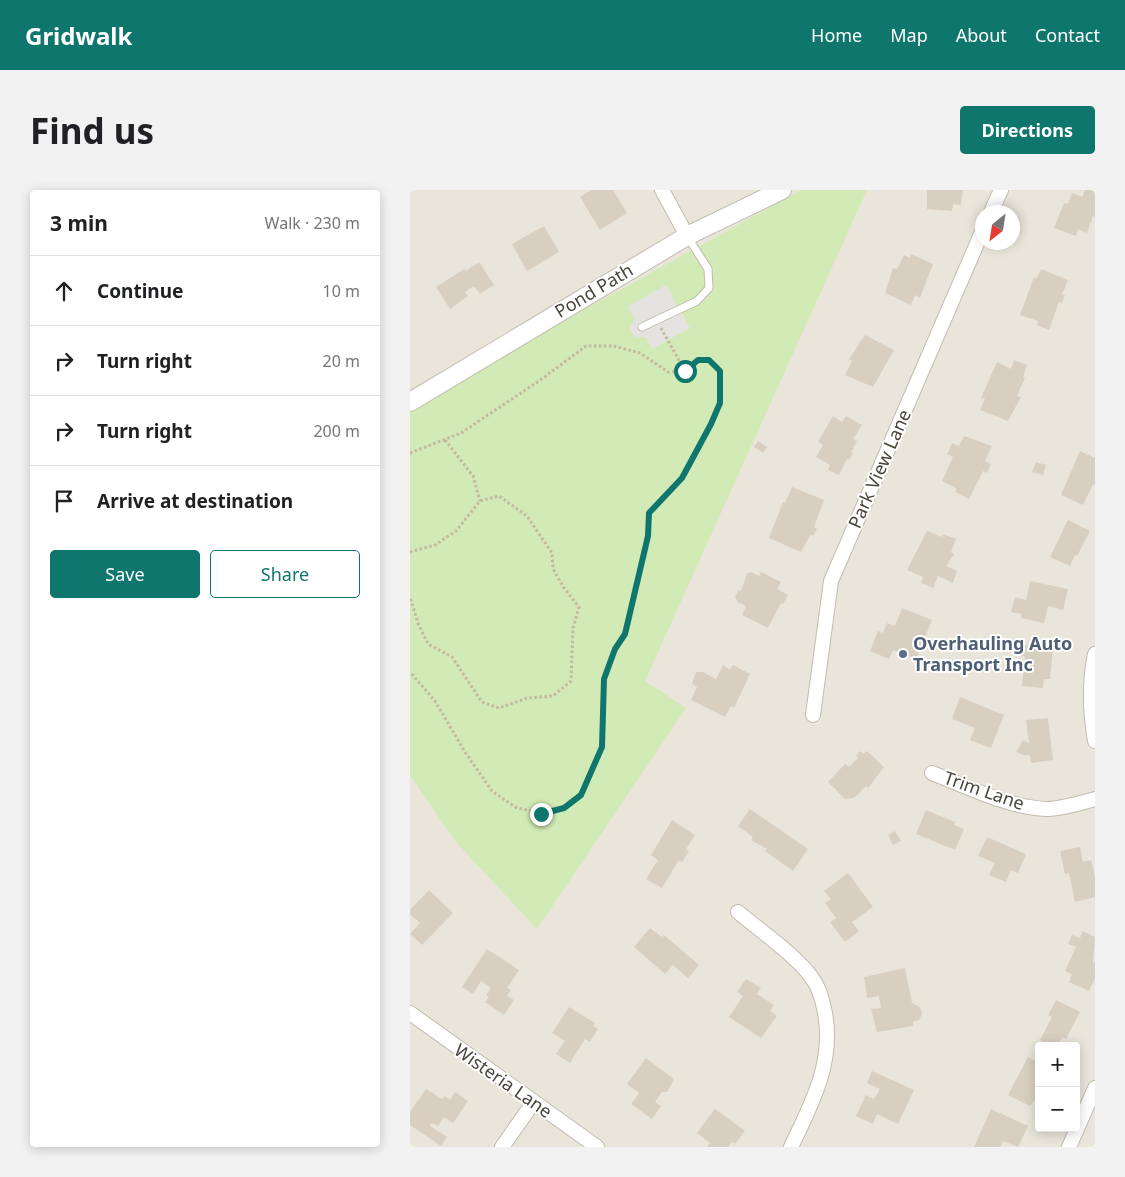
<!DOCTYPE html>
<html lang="en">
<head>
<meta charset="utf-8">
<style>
  :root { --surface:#fff; --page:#f2f2f2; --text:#202124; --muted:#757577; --line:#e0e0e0; --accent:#0f766e }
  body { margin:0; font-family:"Noto Sans",sans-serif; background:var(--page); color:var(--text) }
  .controls { position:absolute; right:15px; bottom:15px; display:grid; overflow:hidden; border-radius:5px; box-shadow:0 2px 12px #0003 }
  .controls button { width:45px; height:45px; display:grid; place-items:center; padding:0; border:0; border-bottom:1px solid var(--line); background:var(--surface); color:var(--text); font:25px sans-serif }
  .compass { position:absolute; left:565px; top:15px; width:45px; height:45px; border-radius:50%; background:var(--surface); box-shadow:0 2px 12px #0003; rotate:210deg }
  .stop { position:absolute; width:15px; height:15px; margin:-11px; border:4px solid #0f766e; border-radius:50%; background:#fff }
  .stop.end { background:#0f766e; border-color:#fff; box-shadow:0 1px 5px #0008 }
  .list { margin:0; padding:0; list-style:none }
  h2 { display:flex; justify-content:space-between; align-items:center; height:65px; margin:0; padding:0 20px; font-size:21px }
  h2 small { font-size:16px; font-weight:400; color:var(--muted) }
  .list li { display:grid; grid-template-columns:32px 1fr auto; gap:15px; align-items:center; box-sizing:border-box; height:70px; padding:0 20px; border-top:1px solid var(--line) }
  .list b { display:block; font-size:19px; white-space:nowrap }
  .list em { font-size:16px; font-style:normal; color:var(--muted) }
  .actions { display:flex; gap:10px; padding:15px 20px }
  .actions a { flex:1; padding:11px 0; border:1px solid var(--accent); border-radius:5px; text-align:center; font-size:18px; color:var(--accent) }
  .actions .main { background:var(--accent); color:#fff }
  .icon { flex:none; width:28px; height:28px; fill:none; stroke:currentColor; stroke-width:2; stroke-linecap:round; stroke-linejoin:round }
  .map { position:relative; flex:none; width:685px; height:957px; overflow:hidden; border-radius:5px }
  header { display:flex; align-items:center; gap:30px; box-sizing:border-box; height:70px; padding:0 25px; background:var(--accent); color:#fff }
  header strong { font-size:24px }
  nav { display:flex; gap:28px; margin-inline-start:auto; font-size:18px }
  .intro { display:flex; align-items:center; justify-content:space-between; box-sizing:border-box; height:120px; padding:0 30px }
  h1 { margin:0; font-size:35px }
  .button { padding:12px 22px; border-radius:5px; background:var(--accent); color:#fff; font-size:18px; font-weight:700 }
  main { display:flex; gap:30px; padding:0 30px }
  aside { flex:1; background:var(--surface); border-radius:5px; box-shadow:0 2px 12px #0003 }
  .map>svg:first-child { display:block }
  .residential { fill:#eae5da; fill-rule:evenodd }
  .park { fill:#d2eab5 }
  .parking { fill:#e5e3e0 }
  .building { fill:#d8cfc1 }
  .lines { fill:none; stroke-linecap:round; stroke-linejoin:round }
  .service-casing { stroke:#c2bbae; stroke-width:9 }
  .minor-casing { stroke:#c2bbae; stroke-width:16 }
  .tertiary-casing { stroke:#c2bbae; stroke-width:20 }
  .path { stroke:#c4b79f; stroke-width:3; stroke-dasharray:2.5 2.5; stroke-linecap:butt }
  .service { stroke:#fff; stroke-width:7 }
  .minor { stroke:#fff; stroke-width:14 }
  .tertiary { stroke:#fff; stroke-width:18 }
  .route { stroke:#0f766e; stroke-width:6 }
  .service-dot { fill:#5c6f8a; stroke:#fff; stroke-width:2 }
  .labels { text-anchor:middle; stroke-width:4; stroke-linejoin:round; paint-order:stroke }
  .street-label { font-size:18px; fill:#4b4439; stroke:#fff }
  .service-label { font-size:18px; font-weight:bold; fill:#4e5e75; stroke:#fff; text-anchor:start }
</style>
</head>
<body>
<header>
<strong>Gridwalk</strong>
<nav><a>Home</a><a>Map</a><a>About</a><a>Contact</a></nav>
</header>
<div class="intro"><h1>Find us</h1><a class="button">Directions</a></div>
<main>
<aside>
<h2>3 min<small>Walk · 230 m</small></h2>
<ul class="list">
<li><svg class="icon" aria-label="ahead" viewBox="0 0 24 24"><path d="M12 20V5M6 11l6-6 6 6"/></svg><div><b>Continue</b></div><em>10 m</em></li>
<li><svg class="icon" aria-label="right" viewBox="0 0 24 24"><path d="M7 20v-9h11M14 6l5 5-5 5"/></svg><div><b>Turn right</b></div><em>20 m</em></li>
<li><svg class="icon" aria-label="right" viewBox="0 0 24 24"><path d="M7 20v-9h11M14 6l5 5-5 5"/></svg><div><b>Turn right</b></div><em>200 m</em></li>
<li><svg class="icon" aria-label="arrive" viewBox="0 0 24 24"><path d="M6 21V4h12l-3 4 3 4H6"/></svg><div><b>Arrive at destination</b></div></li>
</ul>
<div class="actions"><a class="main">Save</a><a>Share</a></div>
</aside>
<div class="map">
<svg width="685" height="957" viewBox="0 0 685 957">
  <rect width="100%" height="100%" fill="#f6f3ec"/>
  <path class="residential" d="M0 0H685V957H0ZM572 22H602V52H572ZM629 856H666V938H629Z"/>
  <polygon class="park" points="391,0 457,0 235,491 276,518 127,739 45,651 0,585 0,216"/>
  <polygon class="parking" points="256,95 280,138 242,159 235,147 226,147 221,143 220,137 225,130 218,116"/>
  <g class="building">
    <polygon points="181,0 203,0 217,23 190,40 170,7"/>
    <polygon points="517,0 553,0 551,15 543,14 542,21 517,19"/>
    <polygon points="675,0 685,0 685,27 683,26 677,43 668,39 666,46 644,38 654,13 658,14 662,3 672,7"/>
    <polygon points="134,36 149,62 117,81 102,54"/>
    <polygon points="501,64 523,74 510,108 505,105 501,115 475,103 483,78 487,79 494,65 500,68"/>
    <polygon points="69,72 84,95 70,104 64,96 55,102 58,106 40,119 26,97 54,79 56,81"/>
    <polygon points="631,79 658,90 652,104 655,105 652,113 649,112 639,140 627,135 628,131 610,125 624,87 627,88"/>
    <polygon points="455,145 484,160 463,197 435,185 442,171 439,169"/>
    <polygon points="604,170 617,175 613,187 615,188 607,206 611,207 598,231 570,220 575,209 571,208 587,172 601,179"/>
    <polygon points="423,226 432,232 436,226 452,235 443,249 447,251 441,262 443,263 439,270 437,269 429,285 418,280 420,275 406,267 413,255 408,252"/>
    <polygon points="554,246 582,256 575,271 581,274 577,283 573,281 559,309 545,302 547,299 532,291 543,267 537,264 542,253 549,256"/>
    <polygon points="348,251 357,257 353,263 344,257"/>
    <polygon points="670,261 685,268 685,295 683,294 673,315 651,305"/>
    <polygon points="626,272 636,275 633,285 622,282"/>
    <polygon points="382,297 414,310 404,337 407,339 403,346 400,345 391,362 359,348 373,312 375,313"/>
    <polygon points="658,330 680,341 667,366 665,365 660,376 640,367"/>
    <polygon points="517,341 532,347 533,344 546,349 541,362 544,364 536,376 547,381 543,393 528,386 523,398 511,393 513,387 497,380"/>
    <polygon points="341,382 349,386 351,382 371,392 367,399 378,405 373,414 371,413 358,438 332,425 336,416 328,412 325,407 329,400 331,401 337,384"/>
    <polygon points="620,391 658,399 653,420 638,416 634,433 611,428 611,424 601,422 605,407 616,410"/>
    <polygon points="492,418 522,430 506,469 483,460 479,469 460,461 468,441 473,443 477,433 485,436"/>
    <polygon points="613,455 643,458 640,489 634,489 633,498 612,496 615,467 607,463 608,457"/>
    <polygon points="313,475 320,480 323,475 340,484 324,518 321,516 315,527 281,510 287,497 282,494 286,482 293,482 306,489"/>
    <polygon points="550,507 594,525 581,558 560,550 565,538 542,529"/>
    <polygon points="638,528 643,570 621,573 620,565 614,565 606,562 613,550 619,553 616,530"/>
    <polygon points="450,561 453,564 457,561 474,577 458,598 456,596 444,608 435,609 418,592 435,574 439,577 448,568 446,566"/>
    <polygon points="340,619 398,659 383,681 355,661 357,659 341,650 343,647 328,636"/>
    <polygon points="516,620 545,632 544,635 554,639 545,660 506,644"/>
    <polygon points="262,630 285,645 276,659 279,661 272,672 269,670 252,698 236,689 248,670 241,665"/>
    <polygon points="485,641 491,651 483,655 478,645"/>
    <polygon points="577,647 616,664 608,683 601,680 596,692 579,685 585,673 568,666"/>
    <polygon points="670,657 673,672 681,670 685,687 685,707 665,712 659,683 655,684 650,661"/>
    <polygon points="438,683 463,717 442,732 449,741 435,752 420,732 426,728 415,713 421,709 414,701"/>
    <polygon points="19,700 43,723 12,755 0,744 10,733 0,724 0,720"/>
    <polygon points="240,738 252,747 254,745 289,775 278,788 263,775 255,784 224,757"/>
    <polygon points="673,741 685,747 683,772 685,773 685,788 679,801 659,792 662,784 655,781 666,757 658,754 662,745 670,748"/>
    <polygon points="77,759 109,780 97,798 101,800 97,806 104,810 94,825 75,812 79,807 76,805 81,798 71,791 63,804 52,797"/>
    <polygon points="495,778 502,813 510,817 512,824 509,830 503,832 503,836 467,842 461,819 471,818 469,806 457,808 454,787"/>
    <polygon points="336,789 351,798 347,804 364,815 360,821 367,826 351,848 319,827 333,806 327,802"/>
    <polygon points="646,810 670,822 656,849 652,847 648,856 642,856 630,850 642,827 638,825"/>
    <polygon points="159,817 185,833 183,836 188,839 180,852 175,849 160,873 146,864 155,851 142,843"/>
    <polygon points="618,867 629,873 629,905 620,916 598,905"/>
    <polygon points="236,868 264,889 257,902 252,902 245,912 251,916 242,929 221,914 229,903 217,894"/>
    <polygon points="462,881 504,900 488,934 467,924 463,934 446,926 456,905 464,909 470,899 457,893"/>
    <polygon points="16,899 32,909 35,906 40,910 45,902 58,911 43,933 34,927 28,936 22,933 20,936 37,947 31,956 0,935 0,922"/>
    <polygon points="305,919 335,941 325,954 322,952 318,957 297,957 300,953 287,943"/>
    <polygon points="581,919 618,936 608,957 593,951 590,957 564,957"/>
  </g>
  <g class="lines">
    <g class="service-casing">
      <polyline id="service" points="232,137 287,111 299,98 298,79 277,46"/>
    </g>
    <g class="minor-casing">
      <g id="minor">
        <polyline points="252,0 277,46"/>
        <polyline points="581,22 591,0"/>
        <path d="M685 464C679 493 680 522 685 551"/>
        <polyline points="403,525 421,391 572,42"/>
        <path d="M522 583C558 597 597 617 636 619 652 619 670 613 685 609"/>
        <path d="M328 722C348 739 388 767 402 788 409 797 413 812 415 823 424 873 402 913 381 957"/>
        <polyline points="0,823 187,957"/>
        <polyline points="92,957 123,913"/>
        <polyline points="659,957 685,898"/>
      </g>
    </g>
    <g class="tertiary-casing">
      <polyline id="tertiary" points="0,212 277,46 372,0"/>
    </g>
    <g class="path">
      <polyline points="251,138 275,181"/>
      <polyline points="35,250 63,286 70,311"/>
      <polyline points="0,263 51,243 129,191 176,156 204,156 230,163 258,182 275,181 288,170 299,170 310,181 310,213 301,234 273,288 239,323 238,346 215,444 205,459 194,489 192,557 171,605 154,618 131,624 105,617 82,601 55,562 25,511 0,482"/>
      <polyline points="0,362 25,355 46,341 70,311 89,306 117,326 142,363 143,379 154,398 169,417 163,438 161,491 143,506 117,508 89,518 72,512 42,467 18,454 8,433 0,407"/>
    </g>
    <use href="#service" class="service"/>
    <use href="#minor" class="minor"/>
    <use href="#tertiary" class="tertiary"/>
  </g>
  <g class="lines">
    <polyline class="route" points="131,624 154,618 171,605 192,557 194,489 205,459 215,444 238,346 239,323 272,288 301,234 310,213 310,181 299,170 288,170 275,181"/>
  </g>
  <circle class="service-dot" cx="493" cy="464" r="5"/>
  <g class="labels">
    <g class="street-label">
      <text transform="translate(184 101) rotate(-31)" y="6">Pond Path</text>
      <text transform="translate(470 279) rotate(-66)" y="6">Park View Lane</text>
      <text transform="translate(574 601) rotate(19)" y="6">Trim Lane</text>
      <text transform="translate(93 891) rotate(35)" y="6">Wisteria Lane</text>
    </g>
    <g class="service-label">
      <text x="503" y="460">Overhauling Auto<tspan x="503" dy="21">Transport Inc</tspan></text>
    </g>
  </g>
</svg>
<div class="controls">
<button>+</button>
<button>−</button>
</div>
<svg class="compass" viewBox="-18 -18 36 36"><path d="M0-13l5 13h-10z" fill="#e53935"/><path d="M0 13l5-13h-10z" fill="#757577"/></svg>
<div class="stop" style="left:275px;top:181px"></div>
<div class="stop end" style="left:131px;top:624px"></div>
</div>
</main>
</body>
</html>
